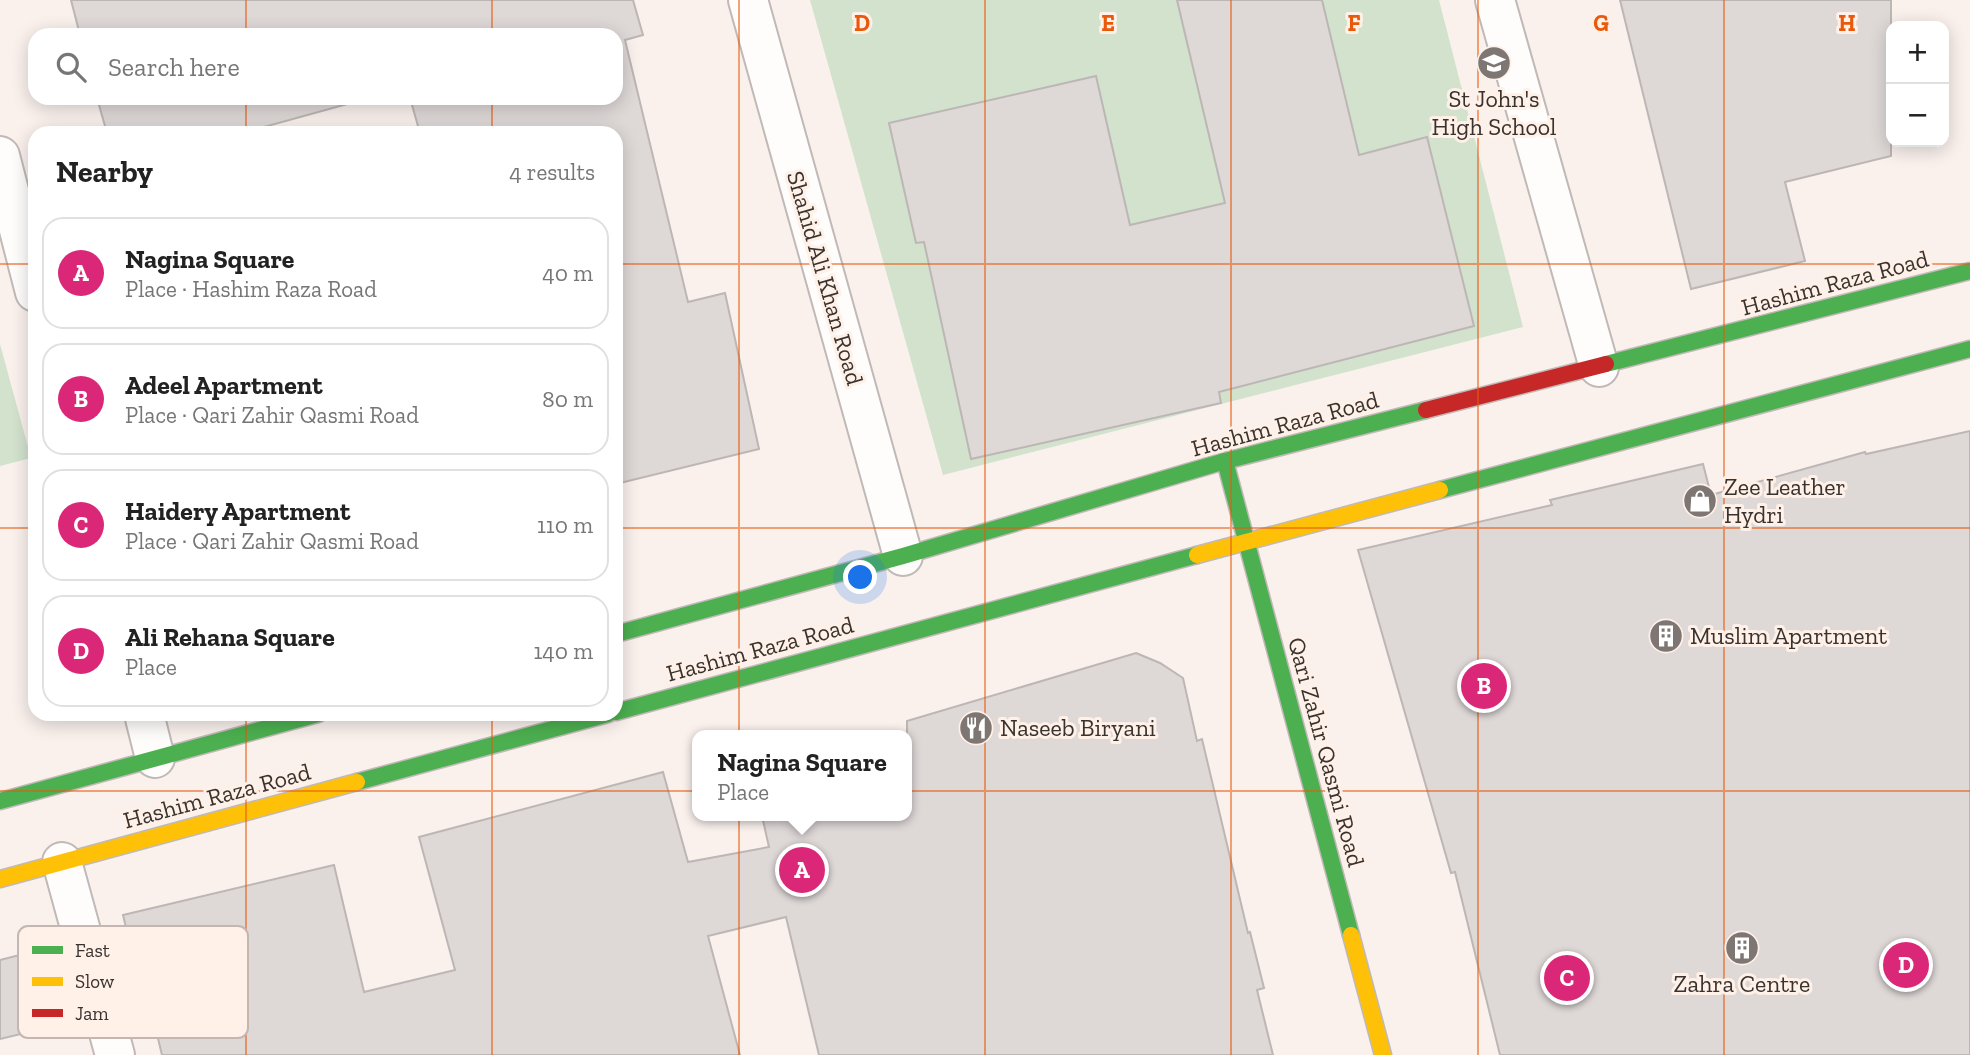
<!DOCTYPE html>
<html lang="en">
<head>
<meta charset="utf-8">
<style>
  :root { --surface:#fff; --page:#f2f2f2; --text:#222; --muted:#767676; --line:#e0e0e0; --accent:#db2777 }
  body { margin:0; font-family:"Zilla Slab",serif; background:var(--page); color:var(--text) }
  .controls { position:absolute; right:21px; top:21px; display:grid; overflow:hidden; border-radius:14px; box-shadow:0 4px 18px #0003 }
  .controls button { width:63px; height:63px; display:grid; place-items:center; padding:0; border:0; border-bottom:2px solid var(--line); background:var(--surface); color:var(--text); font:35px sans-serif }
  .you { position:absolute; left:861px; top:578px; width:24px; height:24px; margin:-18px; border:5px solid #fff; border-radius:50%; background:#1a73e8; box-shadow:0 0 0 10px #1a73e833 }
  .badge { display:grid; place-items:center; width:46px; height:46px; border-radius:50%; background:var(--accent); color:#fff; font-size:23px; font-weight:700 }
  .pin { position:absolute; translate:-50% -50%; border:4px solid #fff; box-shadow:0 2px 7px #0006 }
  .popup { position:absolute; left:692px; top:730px; width:220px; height:91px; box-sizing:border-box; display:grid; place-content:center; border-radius:14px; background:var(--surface); filter:drop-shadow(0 2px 5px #0005); font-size:23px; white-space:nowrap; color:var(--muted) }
  .popup b { font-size:26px; color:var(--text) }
  .popup::after { content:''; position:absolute; left:50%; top:100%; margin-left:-14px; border:14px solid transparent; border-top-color:var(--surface) }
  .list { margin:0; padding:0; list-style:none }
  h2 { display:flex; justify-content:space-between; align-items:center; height:91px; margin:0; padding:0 28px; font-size:30px }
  h2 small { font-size:23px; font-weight:400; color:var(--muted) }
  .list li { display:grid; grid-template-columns:46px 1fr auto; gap:21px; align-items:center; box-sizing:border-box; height:112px; margin:0 14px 14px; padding:0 14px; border:2px solid var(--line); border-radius:21px }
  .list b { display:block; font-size:26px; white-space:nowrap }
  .list p { margin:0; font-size:23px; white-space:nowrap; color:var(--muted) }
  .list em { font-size:23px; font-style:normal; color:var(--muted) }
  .icon { flex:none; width:38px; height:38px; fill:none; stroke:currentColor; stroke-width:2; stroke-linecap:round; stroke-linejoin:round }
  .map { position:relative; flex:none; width:1970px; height:1055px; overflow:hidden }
  .search { position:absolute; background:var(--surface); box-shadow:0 4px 18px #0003; left:28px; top:28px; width:595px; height:77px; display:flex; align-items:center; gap:18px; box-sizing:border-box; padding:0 24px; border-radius:21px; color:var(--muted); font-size:26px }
  .panel { position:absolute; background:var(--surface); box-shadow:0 4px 18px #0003; left:28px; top:126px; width:595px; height:595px; border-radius:21px }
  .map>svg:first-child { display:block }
  .green { fill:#d2e2cd }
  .building { fill:#ded8d7; stroke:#bcb6b5; stroke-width:2 }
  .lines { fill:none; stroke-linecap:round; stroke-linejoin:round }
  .street-casing { stroke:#c0b9b7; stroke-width:42 }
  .fast-casing { stroke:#c0b9b7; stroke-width:19 }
  .slow-casing { stroke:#c0b9b7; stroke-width:19 }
  .jam-casing { stroke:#c0b9b7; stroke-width:19 }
  .street { stroke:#fefdfc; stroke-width:38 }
  .fast { stroke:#4caf50; stroke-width:16 }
  .slow { stroke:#ffc107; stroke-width:16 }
  .jam { stroke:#c62828; stroke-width:16 }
  .grid { fill:none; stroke:#e8590c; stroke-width:2; stroke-opacity:0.55 }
  .labels { text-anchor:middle; stroke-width:6; stroke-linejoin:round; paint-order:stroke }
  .poi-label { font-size:24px; fill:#393330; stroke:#fff0e8; text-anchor:start }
  .street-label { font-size:24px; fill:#393330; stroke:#fff0e8 }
  .key { fill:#fff0e8; stroke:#c4b7b1; stroke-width:2 }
  .key-label { font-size:19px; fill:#393330 }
  .grid-label { font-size:23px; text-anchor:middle; font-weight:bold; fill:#e8590c; stroke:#fff0e8; stroke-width:6; stroke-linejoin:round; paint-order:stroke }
</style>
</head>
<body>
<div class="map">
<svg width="1970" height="1055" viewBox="0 0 1970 1055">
  <rect width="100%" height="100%" fill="#faf1ed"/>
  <g class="green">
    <polygon points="810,0 1439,0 1523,327 943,475"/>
    <polygon points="0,344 31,458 0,466"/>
  </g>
  <g class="building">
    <polygon points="71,0 633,0 643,35 625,40 688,302 725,293 759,449 616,484 616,133 420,133 410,98 616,98 616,35 80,35"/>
    <polygon points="1177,0 1322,0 1359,155 1427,137 1474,326 1219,392 1221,403 971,459 924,242 916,243 889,123 1096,76 1130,225 1225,203"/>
    <polygon points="1620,0 1891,0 1891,156 1785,182 1805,261 1691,289"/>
    <polygon points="97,98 369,98 242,133 107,133"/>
    <polygon points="1970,431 1970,1055 1500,1055 1455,872 1451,873 1358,550 1552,505 1550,500 1703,464 1711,495 1865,452 1866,454"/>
    <polygon points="1136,653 1160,663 1183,678 1197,741 1202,739 1248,933 1250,932 1264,988 1257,990 1273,1055 819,1055 786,917 708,936 740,1055 162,1055 148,997 143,998 123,915 334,865 364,992 455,970 419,837 663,772 688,862 769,847 762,816 907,816 907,721"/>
    <polygon points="35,951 54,1026 0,1039 0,960"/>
  </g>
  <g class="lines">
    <g class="street-casing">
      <g id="street">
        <polyline points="748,0 903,556"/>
        <polyline points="1495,0 1599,367"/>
        <polyline points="0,156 35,292"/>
        <polyline points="144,714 155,758"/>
        <polyline points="62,862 115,1055"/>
      </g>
    </g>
    <g class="fast-casing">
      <g id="fast">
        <polyline points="1606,364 1970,271"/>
        <polyline points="1225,461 1351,935"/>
        <polyline points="1440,490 1970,349"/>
        <polyline points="616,634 903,556 1225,461 1426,410"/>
        <polyline points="616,712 1197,555"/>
        <polyline points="357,782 608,714"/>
        <polyline points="0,801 318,714"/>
      </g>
    </g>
    <g class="slow-casing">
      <g id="slow">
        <polyline points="1197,555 1440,490"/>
        <polyline points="0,879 357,782"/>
        <polyline points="1351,935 1383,1055"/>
      </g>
    </g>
    <g class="jam-casing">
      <polyline id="jam" points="1426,410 1606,364"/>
    </g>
    <use href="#street" class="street"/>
    <use href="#fast" class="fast"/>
    <use href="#slow" class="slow"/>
    <use href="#jam" class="jam"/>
  </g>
  <path class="grid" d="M246 0V35M492 0V35M739 0V1055M985 0V1055M1231 0V1055M1478 0V1055M1724 0V1055M246 98V133M492 98V133M0 264H35M616 264H1970M0 528H35M616 528H1970M246 714V1055M492 714V1055M0 791H1970"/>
  <defs>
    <g id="school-disc" transform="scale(1.75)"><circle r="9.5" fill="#7d7672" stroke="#fff0e8"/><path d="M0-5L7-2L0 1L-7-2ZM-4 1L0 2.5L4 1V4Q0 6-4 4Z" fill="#fff"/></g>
    <g id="shop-disc" transform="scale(1.75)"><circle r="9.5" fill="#7d7672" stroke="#fff0e8"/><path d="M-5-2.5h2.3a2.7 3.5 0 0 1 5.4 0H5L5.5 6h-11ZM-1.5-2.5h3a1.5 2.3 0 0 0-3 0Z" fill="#fff"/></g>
    <g id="building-disc" transform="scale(1.75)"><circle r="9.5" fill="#7d7672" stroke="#fff0e8"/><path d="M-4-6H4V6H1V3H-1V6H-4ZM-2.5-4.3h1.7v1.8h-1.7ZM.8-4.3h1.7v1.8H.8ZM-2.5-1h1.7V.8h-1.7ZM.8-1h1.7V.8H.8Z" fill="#fff"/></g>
    <g id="restaurant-disc" transform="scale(1.75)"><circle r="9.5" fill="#7d7672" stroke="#fff0e8"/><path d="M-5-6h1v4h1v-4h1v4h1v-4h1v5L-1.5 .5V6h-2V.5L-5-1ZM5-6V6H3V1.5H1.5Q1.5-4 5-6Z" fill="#fff"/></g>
  </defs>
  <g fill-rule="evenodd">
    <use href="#school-disc" x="1494" y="63"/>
    <use href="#shop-disc" x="1700" y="501"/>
    <use href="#building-disc" x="1666" y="636"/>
    <use href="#restaurant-disc" x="976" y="728"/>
    <use href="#building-disc" x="1742" y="948"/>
  </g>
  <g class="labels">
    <g class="poi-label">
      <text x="1494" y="107" text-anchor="middle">St John's<tspan x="1494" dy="28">High School</tspan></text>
      <text x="1724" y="495">Zee Leather<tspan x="1724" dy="28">Hydri</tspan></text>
      <text x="1690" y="644">Muslim Apartment</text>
      <text x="1000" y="736">Naseeb Biryani</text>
      <text x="1742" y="992" text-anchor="middle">Zahra Centre</text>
    </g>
    <g class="street-label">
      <text transform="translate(825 278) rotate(74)" y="8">Shahid Ali Khan Road</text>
      <text transform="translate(1835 283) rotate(-15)" y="8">Hashim Raza Road</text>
      <text transform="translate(1285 424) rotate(-15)" y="8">Hashim Raza Road</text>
      <text transform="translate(760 649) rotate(-15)" y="8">Hashim Raza Road</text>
      <text transform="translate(1326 752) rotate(75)" y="8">Qari Zahir Qasmi Road</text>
      <text transform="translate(217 796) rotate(-15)" y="8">Hashim Raza Road</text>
    </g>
  </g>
  <rect x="18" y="926" width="230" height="112" rx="10" class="key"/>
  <rect x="32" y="946" width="31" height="8" fill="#4caf50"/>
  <rect x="32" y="977" width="31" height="9" fill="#ffc107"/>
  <rect x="32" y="1009" width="31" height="8" fill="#c62828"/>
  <g class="key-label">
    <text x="75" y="957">Fast</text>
    <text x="75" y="988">Slow</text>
    <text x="75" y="1020">Jam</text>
  </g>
  <g class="grid-label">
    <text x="862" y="31">D</text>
    <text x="1108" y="31">E</text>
    <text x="1354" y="31">F</text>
    <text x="1601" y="31">G</text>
    <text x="1847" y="31">H</text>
  </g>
</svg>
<div class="controls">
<button>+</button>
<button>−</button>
</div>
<div class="you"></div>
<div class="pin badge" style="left:802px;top:870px">A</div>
<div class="popup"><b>Nagina Square</b>Place</div>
<div class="pin badge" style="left:1484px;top:686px">B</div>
<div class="pin badge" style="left:1567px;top:978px">C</div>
<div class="pin badge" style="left:1906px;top:965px">D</div>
<div class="search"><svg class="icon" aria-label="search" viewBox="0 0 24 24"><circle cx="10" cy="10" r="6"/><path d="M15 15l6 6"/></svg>Search here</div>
<section class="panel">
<h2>Nearby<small>4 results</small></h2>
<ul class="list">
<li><span class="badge">A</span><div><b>Nagina Square</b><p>Place · Hashim Raza Road</p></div><em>40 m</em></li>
<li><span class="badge">B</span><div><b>Adeel Apartment</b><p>Place · Qari Zahir Qasmi Road</p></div><em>80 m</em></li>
<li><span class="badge">C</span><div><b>Haidery Apartment</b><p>Place · Qari Zahir Qasmi Road</p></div><em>110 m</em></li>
<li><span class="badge">D</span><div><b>Ali Rehana Square</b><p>Place</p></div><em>140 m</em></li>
</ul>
</section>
</div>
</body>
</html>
